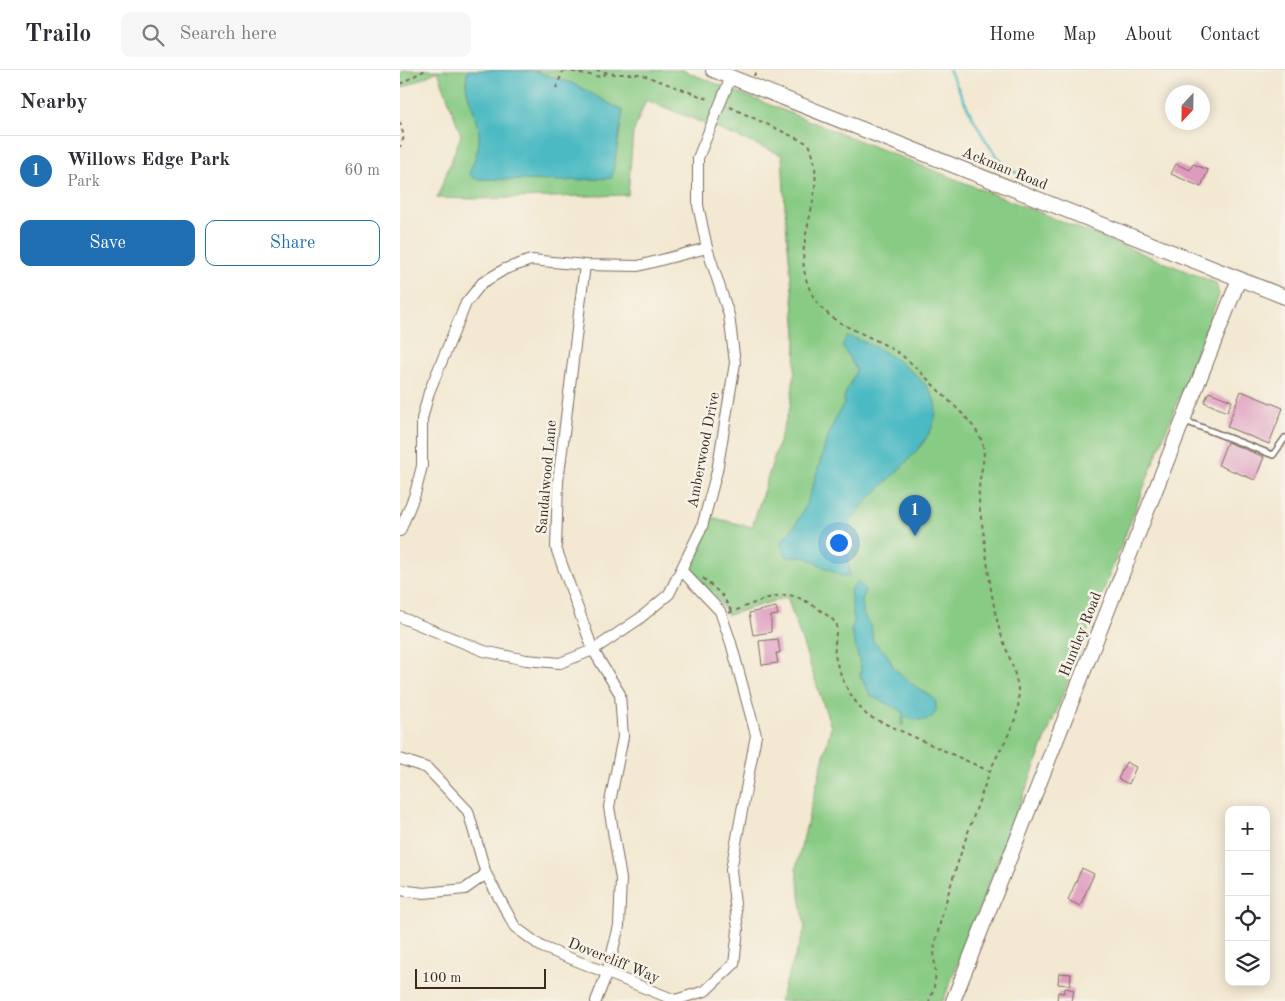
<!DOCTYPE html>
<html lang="en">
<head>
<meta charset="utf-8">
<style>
  :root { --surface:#fff; --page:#f7f7f7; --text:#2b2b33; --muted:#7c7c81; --line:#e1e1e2; --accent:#1f6fb2 }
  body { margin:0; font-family:"Old Standard TT",serif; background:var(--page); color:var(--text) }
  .controls { position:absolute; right:15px; bottom:15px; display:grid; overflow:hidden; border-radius:10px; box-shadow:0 2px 12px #0003 }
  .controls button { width:45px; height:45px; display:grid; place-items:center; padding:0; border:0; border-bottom:1px solid var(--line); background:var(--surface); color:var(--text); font:25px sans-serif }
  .compass { position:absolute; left:765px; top:15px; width:45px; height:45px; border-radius:50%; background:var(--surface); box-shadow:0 2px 12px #0003; rotate:202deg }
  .scale { position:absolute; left:15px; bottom:12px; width:131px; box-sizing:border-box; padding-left:5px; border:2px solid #3b2a1e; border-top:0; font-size:14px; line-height:18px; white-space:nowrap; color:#3b2a1e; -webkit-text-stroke:4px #f7f3e8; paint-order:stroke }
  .you { position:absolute; left:438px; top:472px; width:18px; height:18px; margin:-12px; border:4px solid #fff; border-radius:50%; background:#1a73e8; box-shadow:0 0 0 8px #1a73e833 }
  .badge { display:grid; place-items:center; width:32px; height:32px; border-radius:50%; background:var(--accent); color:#fff; font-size:16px; font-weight:700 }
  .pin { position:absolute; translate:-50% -41px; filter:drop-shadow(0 1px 2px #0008) }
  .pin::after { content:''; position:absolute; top:26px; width:18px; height:15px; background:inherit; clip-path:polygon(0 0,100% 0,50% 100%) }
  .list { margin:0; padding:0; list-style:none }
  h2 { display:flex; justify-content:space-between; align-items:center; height:65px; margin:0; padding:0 20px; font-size:21px }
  h2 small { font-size:16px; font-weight:400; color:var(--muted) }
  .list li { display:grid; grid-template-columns:32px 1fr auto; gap:15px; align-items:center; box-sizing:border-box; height:70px; padding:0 20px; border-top:1px solid var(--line) }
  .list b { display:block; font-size:19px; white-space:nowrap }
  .list p { margin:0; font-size:16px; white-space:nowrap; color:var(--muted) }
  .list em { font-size:16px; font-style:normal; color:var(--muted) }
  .actions { display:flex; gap:10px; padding:15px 20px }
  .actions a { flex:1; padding:11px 0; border:1px solid var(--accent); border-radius:10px; text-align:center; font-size:18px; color:var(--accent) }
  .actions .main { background:var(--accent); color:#fff }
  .icon { flex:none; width:28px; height:28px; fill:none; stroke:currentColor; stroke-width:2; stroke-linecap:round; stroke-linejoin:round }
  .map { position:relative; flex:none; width:885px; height:931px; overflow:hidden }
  header { display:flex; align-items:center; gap:30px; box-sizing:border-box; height:70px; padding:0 25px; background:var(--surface); border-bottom:1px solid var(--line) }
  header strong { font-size:24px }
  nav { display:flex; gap:28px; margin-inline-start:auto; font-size:18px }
  .search { width:350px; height:45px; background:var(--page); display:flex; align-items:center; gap:12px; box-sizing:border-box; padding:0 18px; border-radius:10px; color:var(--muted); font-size:19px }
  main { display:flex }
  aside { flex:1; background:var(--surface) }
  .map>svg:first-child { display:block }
  .green { fill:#88cb84; stroke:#627a51 }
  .water { fill:#4bbac2; stroke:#437270 }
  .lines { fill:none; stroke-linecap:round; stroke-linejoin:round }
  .stream { stroke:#4bbac2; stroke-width:2.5 }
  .building { fill:#de9bbf }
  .lane-casing { stroke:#7b6c5d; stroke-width:8 }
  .street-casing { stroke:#7b6c5d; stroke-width:12 }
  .secondary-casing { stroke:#7b6c5d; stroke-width:16 }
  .path { stroke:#7b6c5d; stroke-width:2; stroke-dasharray:4 4; stroke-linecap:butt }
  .lane { stroke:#fff; stroke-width:5 }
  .street { stroke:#fff; stroke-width:10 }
  .secondary { stroke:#fff; stroke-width:14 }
  .labels { text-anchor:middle; stroke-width:5; stroke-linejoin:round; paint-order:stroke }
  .street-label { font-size:15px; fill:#3b2a1e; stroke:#f7f3e8 }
</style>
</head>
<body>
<header>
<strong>Trailo</strong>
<div class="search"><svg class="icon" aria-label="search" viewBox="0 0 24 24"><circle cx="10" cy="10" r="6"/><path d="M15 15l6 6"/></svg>Search here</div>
<nav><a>Home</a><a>Map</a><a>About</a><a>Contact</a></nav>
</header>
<main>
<aside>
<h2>Nearby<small></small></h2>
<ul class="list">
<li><span class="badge">1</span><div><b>Willows Edge Park</b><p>Park</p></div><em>60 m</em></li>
</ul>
<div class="actions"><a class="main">Save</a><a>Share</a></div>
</aside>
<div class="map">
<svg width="885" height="931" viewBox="0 0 885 931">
  <rect width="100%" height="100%" fill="#f7f3e8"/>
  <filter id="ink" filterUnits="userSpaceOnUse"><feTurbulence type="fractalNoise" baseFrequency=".02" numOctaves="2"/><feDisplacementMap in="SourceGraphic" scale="10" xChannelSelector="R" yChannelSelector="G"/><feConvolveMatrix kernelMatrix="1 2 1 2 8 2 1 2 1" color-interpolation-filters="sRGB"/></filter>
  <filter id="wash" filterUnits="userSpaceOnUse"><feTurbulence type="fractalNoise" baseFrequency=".0096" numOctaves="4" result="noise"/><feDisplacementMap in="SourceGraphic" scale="20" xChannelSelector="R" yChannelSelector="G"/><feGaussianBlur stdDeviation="1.12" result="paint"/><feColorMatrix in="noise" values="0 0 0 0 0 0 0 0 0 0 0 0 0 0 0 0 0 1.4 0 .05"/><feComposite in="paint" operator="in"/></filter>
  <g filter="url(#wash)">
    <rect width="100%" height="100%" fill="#f3e8d1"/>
    <polygon class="green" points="5,0 282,0 816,213 819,225 543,931 379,931 405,859 396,798 431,657 387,527 328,545 315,525 291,503 303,475 310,447 352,457 390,337 395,300 396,263 386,154 382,85 246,30 233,63 228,125 75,129 37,128 61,65 38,1 0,19 0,4"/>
    <g class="water">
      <path d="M68 0 135 1 174 14 223 41 212 108 160 111 76 109 69 104C73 93 79 81 79 69 81 44 60 25 68 0Z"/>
      <path d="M447 266C474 274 498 289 519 308 577 361 467 412 449 457 443 472 450 490 449 506H441L405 487H387L380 472C418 440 416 375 444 334 442 322 454 311 456 299L442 276Z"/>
      <path d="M458 511 465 520 462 531 464 546 471 556 473 571 486 583 494 598 516 617 535 629C541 651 523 653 507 647L503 650V655H501L503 642 470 625 460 606 461 598 451 560 454 552 450 520Z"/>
    </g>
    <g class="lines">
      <path class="stream" d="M549 0C564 28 589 91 617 103"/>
    </g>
    <g id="blocks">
      <g class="building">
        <polygon points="776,94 790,100 793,94 808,100 801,117 771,104"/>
        <polygon points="841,321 883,338 869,374 827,357"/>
        <polygon points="809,322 832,331 827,342 804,332"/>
        <polygon points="827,372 864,387 855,410 818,395"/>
        <polygon points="376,537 378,545 371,546 371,562 353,565 349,543"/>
        <polygon points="378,569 380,583 376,583 378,593 362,595 359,571"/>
        <polygon points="726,692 736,697 729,714 718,709"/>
        <polygon points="682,798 694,804 680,836 668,830"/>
        <polygon points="659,903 671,904 670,915 658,914"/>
        <polygon points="665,918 674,920 672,931 657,931 658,922 664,923"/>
      </g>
    </g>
  </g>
  <g filter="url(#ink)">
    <use href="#blocks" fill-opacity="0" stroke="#7b6c5d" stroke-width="1"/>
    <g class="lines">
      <g class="lane-casing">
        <polyline id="lane" points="785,351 873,385 885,368"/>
      </g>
      <g class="street-casing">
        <g id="street">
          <polyline points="185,195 158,412 156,478 193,580 220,624 223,667 209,737 221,809 219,856 207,903 196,931"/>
          <polyline points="0,461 15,424 22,396 22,349 29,322 66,233 82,213 105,199 131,190 185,195 238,196 307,178"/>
          <polyline points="0,547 84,581 126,590 160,593 193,580 239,549 269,524 302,457 317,401 335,293 329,245 307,178 298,135 298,88 331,7"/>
          <polyline points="0,689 27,698 68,741 86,804 115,857 142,877 275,930 305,921 334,894 338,860 331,800 356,665 331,573 320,541 282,501"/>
          <polyline points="0,820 24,823 65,819 86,804"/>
        </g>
      </g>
      <g class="secondary-casing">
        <g id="secondary">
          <polyline points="313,0 885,227"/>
          <polyline points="553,931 839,209"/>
        </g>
      </g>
      <g class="path">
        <polyline points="164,0 201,7 207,3"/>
        <polyline points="196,0 214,4 240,4 311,30"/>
        <polyline points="354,6 356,0"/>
        <polyline points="0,14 25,0"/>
        <polyline points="156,18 163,1"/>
        <path d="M330 37 409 74C430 124 392 166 407 212 421 255 458 258 492 279 511 290 526 308 542 324 552 334 564 344 572 355 592 380 581 391 579 419 578 434 582 452 584 467 588 497 591 528 599 558 606 582 622 611 618 637 614 661 597 682 589 704 569 758 549 814 536 870 530 893 542 903 529 931"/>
        <polyline points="0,52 4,67 0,77"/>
        <polyline points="303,508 322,525 332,542"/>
        <path d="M329 543C346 537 367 526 384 525 399 523 427 544 437 554 436 564 434 576 435 585 439 607 453 632 468 646L589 701"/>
      </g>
      <use href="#lane" class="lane"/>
      <use href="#street" class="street"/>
      <use href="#secondary" class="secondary"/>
    </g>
  </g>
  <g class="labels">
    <g class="street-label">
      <text transform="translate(605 98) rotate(22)" y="5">Ackman Road</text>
      <text transform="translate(303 380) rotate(-79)" y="5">Amberwood Drive</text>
      <text transform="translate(146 407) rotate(-85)" y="5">Sandalwood Lane</text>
      <text transform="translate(680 564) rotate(-68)" y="5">Huntley Road</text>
      <text transform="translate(214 890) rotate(22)" y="5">Dovercliff Way</text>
    </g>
  </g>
</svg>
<div class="controls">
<button>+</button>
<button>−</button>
<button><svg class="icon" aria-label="locate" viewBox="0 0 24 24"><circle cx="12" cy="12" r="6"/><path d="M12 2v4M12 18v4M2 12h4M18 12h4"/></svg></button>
<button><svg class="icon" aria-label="layers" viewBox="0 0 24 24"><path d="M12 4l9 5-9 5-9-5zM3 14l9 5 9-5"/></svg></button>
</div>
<svg class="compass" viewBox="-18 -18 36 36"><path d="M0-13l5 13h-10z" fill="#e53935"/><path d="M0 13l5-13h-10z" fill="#7c7c81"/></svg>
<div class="scale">100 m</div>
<div class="you"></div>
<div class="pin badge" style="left:515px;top:466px">1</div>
</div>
</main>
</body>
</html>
